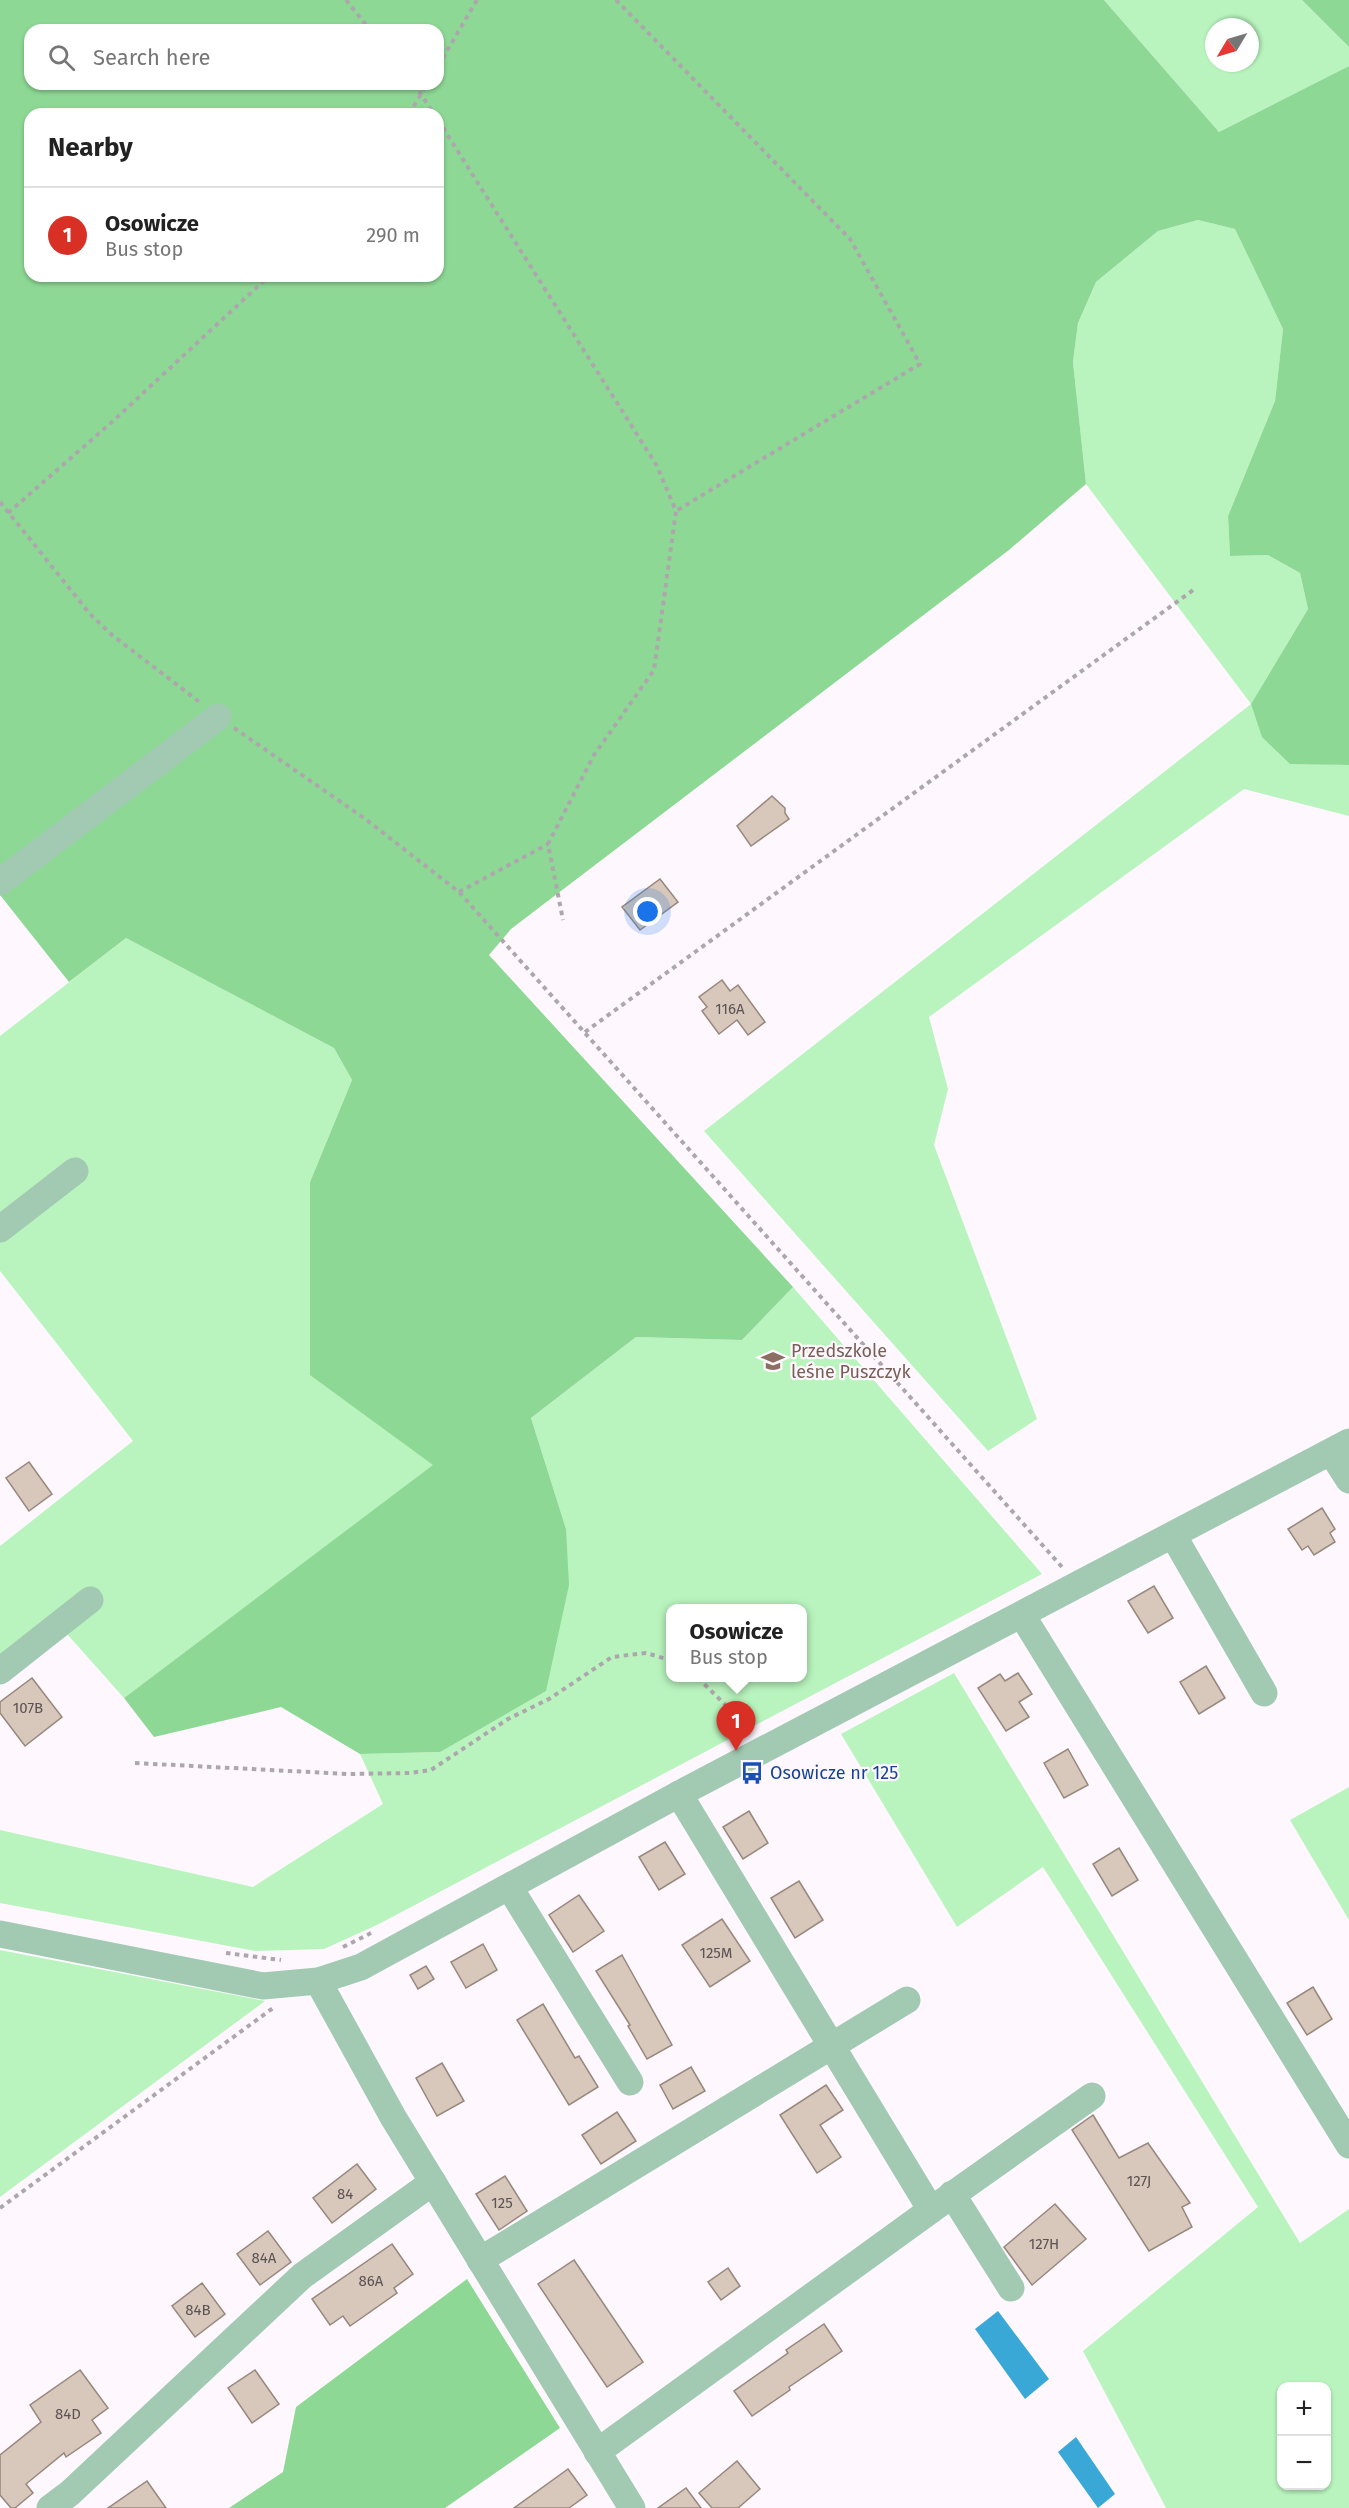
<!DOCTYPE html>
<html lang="en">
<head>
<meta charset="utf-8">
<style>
  :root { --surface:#fff; --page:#f6f6f6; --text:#222; --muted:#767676; --line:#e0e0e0; --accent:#d93025 }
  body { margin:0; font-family:"Fira Sans",sans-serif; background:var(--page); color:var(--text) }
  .controls { position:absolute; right:18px; bottom:18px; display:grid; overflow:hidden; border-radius:12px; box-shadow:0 2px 4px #0004 }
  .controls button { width:54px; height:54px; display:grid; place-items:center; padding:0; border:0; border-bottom:2px solid var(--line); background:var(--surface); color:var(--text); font:30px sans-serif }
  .compass { position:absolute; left:1205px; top:18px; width:54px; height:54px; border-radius:50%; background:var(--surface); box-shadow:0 2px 4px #0004; rotate:232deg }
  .you { position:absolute; left:648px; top:912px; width:21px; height:21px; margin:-15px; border:4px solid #fff; border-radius:50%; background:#1a73e8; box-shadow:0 0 0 9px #1a73e833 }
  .badge { display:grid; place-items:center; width:39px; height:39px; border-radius:50%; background:var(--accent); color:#fff; font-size:20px; font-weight:700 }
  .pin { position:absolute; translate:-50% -50px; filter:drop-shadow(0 2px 3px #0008) }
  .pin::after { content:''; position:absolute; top:32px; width:21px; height:18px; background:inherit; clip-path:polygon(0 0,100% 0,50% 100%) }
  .popup { position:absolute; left:666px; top:1604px; width:141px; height:78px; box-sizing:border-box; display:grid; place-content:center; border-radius:12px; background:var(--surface); filter:drop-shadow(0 2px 4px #0005); font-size:20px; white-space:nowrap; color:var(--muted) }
  .popup b { font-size:22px; color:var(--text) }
  .popup::after { content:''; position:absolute; left:50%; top:100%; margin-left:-12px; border:12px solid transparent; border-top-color:var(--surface) }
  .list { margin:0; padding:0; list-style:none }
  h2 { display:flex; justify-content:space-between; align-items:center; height:78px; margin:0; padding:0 24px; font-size:26px }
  h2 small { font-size:20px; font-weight:400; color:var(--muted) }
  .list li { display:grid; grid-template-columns:39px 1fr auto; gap:18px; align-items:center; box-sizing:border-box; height:96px; padding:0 24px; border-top:2px solid var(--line) }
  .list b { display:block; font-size:22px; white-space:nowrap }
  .list p { margin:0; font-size:20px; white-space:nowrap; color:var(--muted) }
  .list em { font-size:20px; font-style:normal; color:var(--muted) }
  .icon { flex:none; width:33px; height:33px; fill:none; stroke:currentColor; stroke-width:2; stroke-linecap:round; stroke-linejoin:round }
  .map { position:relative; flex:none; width:1349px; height:2508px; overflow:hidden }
  .search { position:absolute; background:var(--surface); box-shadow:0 2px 4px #0004; left:24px; top:24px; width:420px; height:66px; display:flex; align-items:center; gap:15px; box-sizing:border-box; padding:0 21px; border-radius:18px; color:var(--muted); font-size:22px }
  .panel { position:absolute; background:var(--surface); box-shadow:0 2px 4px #0004; left:24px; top:108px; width:420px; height:174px; border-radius:18px }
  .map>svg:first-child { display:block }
  .green { fill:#b9f4be; fill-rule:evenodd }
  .forest { fill:#8dd895; fill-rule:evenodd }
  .water { fill:#39a8d7 }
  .building { fill:#d8c7bb; stroke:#97877c; stroke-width:1.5 }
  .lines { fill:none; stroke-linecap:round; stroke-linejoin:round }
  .path { stroke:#ada7ad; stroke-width:4; stroke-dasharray:4.5 4.5; stroke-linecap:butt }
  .minor { stroke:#a2cab3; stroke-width:27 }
  .labels { text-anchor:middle; stroke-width:4.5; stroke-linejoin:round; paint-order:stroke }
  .number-label { font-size:15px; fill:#5c5354 }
  .education-label { font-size:18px; fill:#785e54; stroke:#fef8fe; text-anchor:start }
  .transit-label { font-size:18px; fill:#164399; stroke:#fef8fe; text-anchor:start }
</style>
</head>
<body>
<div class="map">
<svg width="1349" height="2508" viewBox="0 0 1349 2508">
  <rect width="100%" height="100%" fill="#fef8fe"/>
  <g class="green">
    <path d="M1104 0H1302L1349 47V66L1219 132ZM1214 27H1250V63H1214Z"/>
    <polygon points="1198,220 1235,229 1283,329 1275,401 1228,516 1230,556 1268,555 1300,573 1308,609 1251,704 1290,763 1349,765 1349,816 1244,789 929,1017 948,1089 934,1145 1037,1419 988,1451 704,1131 1251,704 1086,484 1073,362 1078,323 1096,282 1158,231"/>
    <polygon points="126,938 334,1048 352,1080 310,1182 310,1374 434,1465 124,1698 59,1625 0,1671 0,1546 133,1441 0,1271 0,1036"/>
    <path d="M793 1287 1042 1574 377 1925 324 1949 255 1951 0 1903V1830L253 1887 383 1804 360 1754 440 1752 566 1529 531 1418 636 1337 742 1340ZM670 1608H802V1678H670Z"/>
    <path d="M954 1673 1300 2243 1349 2209V2508H1166L1083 2351 1258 2207 1043 1867 957 1927 841 1734ZM1282 2386H1326V2486H1282Z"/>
    <polygon points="1349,1787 1349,1920 1290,1820"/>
    <polygon points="0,1950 265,2001 0,2197"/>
  </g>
  <g class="forest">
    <path d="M0 0H1104L1219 132 1349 66V765L1290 764 1262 737 1251 704 1308 609 1300 573 1268 555 1230 556 1228 516 1275 401 1283 329 1235 229 1198 220 1158 231 1096 282 1078 323 1073 362 1086 484 1009 550 511 929 489 955 793 1287 742 1340 636 1337 531 1418 566 1529 569 1585 546 1691 440 1752 360 1754 281 1707 154 1737 124 1698 433 1465 310 1375V1182L352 1080 334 1048 126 938 69 982 0 895ZM30 30H438V84H30ZM30 114H438V276H30Z"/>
    <polygon points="1302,0 1349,0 1349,47"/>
    <polygon points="467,2279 560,2428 445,2508 229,2508 283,2472 296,2407"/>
  </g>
  <g class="water">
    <polygon points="998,2311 1049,2379 1025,2399 975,2329"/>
    <polygon points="1076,2437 1115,2494 1098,2508 1058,2452"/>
  </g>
  <g class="building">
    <polygon points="772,796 785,808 785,813 789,819 751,846 737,826"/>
    <polygon points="660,879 678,902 640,930 622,907"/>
    <polygon points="722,980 730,991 738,985 765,1022 748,1035 737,1020 719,1034 702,1011 707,1007 699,997"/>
    <polygon points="29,1462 52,1494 29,1511 6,1478"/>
    <polygon points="1322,1508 1335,1529 1330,1533 1335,1542 1314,1555 1308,1546 1302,1550 1288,1529"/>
    <polygon points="1154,1586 1173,1618 1148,1633 1128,1601"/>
    <polygon points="1206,1666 1225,1698 1199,1714 1180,1682"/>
    <polygon points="1018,1673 1032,1694 1019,1702 1029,1717 1006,1731 978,1688 1000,1674 1005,1681"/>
    <polygon points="32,1678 62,1717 25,1746 0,1713 0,1702"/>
    <polygon points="1068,1749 1088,1785 1064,1798 1044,1763"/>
    <polygon points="749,1811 768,1843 743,1859 723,1827"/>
    <polygon points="665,1842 685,1874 659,1890 639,1857"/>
    <polygon points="1119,1848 1138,1880 1112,1896 1093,1864"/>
    <polygon points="799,1881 823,1920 795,1938 771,1898"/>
    <polygon points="579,1895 604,1931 573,1952 549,1915"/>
    <polygon points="722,1919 750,1961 710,1987 682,1945"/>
    <polygon points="483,1944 497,1970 466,1988 451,1962"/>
    <polygon points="622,1955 672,2045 647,2059 628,2026 630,2025 596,1971"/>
    <polygon points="426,1966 434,1979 418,1989 410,1975"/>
    <polygon points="1313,1987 1332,2019 1307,2035 1287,2003"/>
    <polygon points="543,2004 575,2058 579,2056 598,2087 569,2105 517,2020"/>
    <polygon points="442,2063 464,2101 437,2116 416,2078"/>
    <polygon points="691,2067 705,2091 673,2109 660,2085"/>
    <polygon points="826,2085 843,2110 820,2125 841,2157 817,2173 780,2115"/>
    <polygon points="617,2112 636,2141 601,2164 582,2135"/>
    <polygon points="1093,2115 1119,2158 1148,2143 1190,2203 1182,2207 1192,2227 1149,2251 1072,2130"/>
    <polygon points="357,2164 376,2189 332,2223 313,2198"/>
    <polygon points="505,2176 527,2211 499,2230 476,2194"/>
    <polygon points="1055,2204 1086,2239 1032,2285 1004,2247"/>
    <polygon points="268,2231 291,2262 260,2285 237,2254"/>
    <polygon points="392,2244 413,2274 394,2288 397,2293 350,2326 343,2316 330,2325 312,2299"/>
    <polygon points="574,2260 643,2362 607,2387 538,2284"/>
    <polygon points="728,2268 740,2286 721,2300 708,2282"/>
    <polygon points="202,2283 225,2314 195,2337 172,2306"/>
    <polygon points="824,2324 842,2351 789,2387 790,2390 752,2416 734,2391 788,2353 786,2350"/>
    <polygon points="80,2370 108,2408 92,2420 101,2433 66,2457 64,2453 26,2484 33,2493 15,2508 11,2508 0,2495 0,2455 41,2422 30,2405"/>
    <polygon points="255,2370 279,2404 252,2423 228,2388"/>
    <polygon points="737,2461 760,2489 738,2508 712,2508 699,2493"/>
    <polygon points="568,2469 587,2495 569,2508 514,2508"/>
    <polygon points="147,2481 166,2508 108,2508"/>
    <polygon points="686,2488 701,2508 658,2508"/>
  </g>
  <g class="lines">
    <g class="path">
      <polyline points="346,0 370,30"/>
      <polyline points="616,0 850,239 920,364 676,511"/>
      <polyline points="438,66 477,0"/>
      <polyline points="414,84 434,114"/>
      <polyline points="409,114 427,84"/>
      <polyline points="438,120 657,466 676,511 654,670 594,755 548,844 563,920"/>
      <polyline points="0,502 90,614 112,635 202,704"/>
      <polyline points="8,513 112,422 269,276"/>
      <polyline points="234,728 364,818 459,892 1062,1567"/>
      <polyline points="459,892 548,844"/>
      <polyline points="585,1032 1196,588"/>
      <polyline points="698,1678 751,1730"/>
      <polyline points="135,1763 348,1774 410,1773 431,1770 508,1719 549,1699 612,1657 646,1653 670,1660"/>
      <polyline points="343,1947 371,1933"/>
      <polyline points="226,1953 281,1960"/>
      <polyline points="0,2208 273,2008"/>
    </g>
    <g class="minor">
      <polyline points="0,882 218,717"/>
      <polyline points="0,1229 75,1171"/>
      <polyline points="1331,1452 1349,1480"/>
      <polyline points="1173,1535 1264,1693"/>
      <polyline points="1022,1615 1349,2145"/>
      <polyline points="0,1671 90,1600"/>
      <polyline points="510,1888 630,2082"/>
      <polyline points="0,1934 263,1986 318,1981 361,1967 679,1794 1349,1442"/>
      <polyline points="318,1981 393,2117 632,2508"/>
      <polyline points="952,2194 1011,2288"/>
      <polyline points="931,2210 1092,2096"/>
      <polyline points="480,2260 907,2000"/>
      <polyline points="597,2452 931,2210 679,1794"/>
      <polyline points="50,2508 70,2493 302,2276 433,2182"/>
    </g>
  </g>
  <defs>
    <g id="school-bare" transform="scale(1.8)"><path d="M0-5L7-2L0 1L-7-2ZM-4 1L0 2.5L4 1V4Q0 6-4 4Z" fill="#8d6e63" stroke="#fef8fe" stroke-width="2.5" paint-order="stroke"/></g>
    <g id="bus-bare" transform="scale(1.8)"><path d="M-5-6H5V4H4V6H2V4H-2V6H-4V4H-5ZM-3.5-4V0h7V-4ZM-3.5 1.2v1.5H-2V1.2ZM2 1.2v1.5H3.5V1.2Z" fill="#1a4fb4" stroke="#fef8fe" stroke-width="2.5" paint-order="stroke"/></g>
  </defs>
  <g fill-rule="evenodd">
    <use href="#school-bare" x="773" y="1361"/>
    <use href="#bus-bare" x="752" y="1773"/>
  </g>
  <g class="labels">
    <g class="number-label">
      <text x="730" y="1014">116A</text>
      <text x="28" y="1713">107B</text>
      <text x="716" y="1958">125M</text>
      <text x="1139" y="2186">127J</text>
      <text x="345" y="2199">84</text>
      <text x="502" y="2208">125</text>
      <text x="1044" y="2249">127H</text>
      <text x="264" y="2263">84A</text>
      <text x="371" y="2286">86A</text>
      <text x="198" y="2315">84B</text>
      <text x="68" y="2419">84D</text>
    </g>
    <g class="education-label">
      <text x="791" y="1357">Przedszkole<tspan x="791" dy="21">leśne Puszczyk</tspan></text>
    </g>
    <g class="transit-label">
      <text x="770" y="1779">Osowicze nr 125</text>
    </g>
  </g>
</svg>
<div class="controls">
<button>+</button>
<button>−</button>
</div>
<svg class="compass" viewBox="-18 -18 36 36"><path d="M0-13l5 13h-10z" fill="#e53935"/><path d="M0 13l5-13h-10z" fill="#767676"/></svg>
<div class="you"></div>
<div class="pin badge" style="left:736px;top:1751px">1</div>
<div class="popup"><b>Osowicze</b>Bus stop</div>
<div class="search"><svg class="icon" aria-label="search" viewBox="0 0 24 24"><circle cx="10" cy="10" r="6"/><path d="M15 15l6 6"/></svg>Search here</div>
<section class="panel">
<h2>Nearby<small></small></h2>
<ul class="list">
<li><span class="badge">1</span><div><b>Osowicze</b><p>Bus stop</p></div><em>290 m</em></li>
</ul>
</section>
</div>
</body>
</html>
